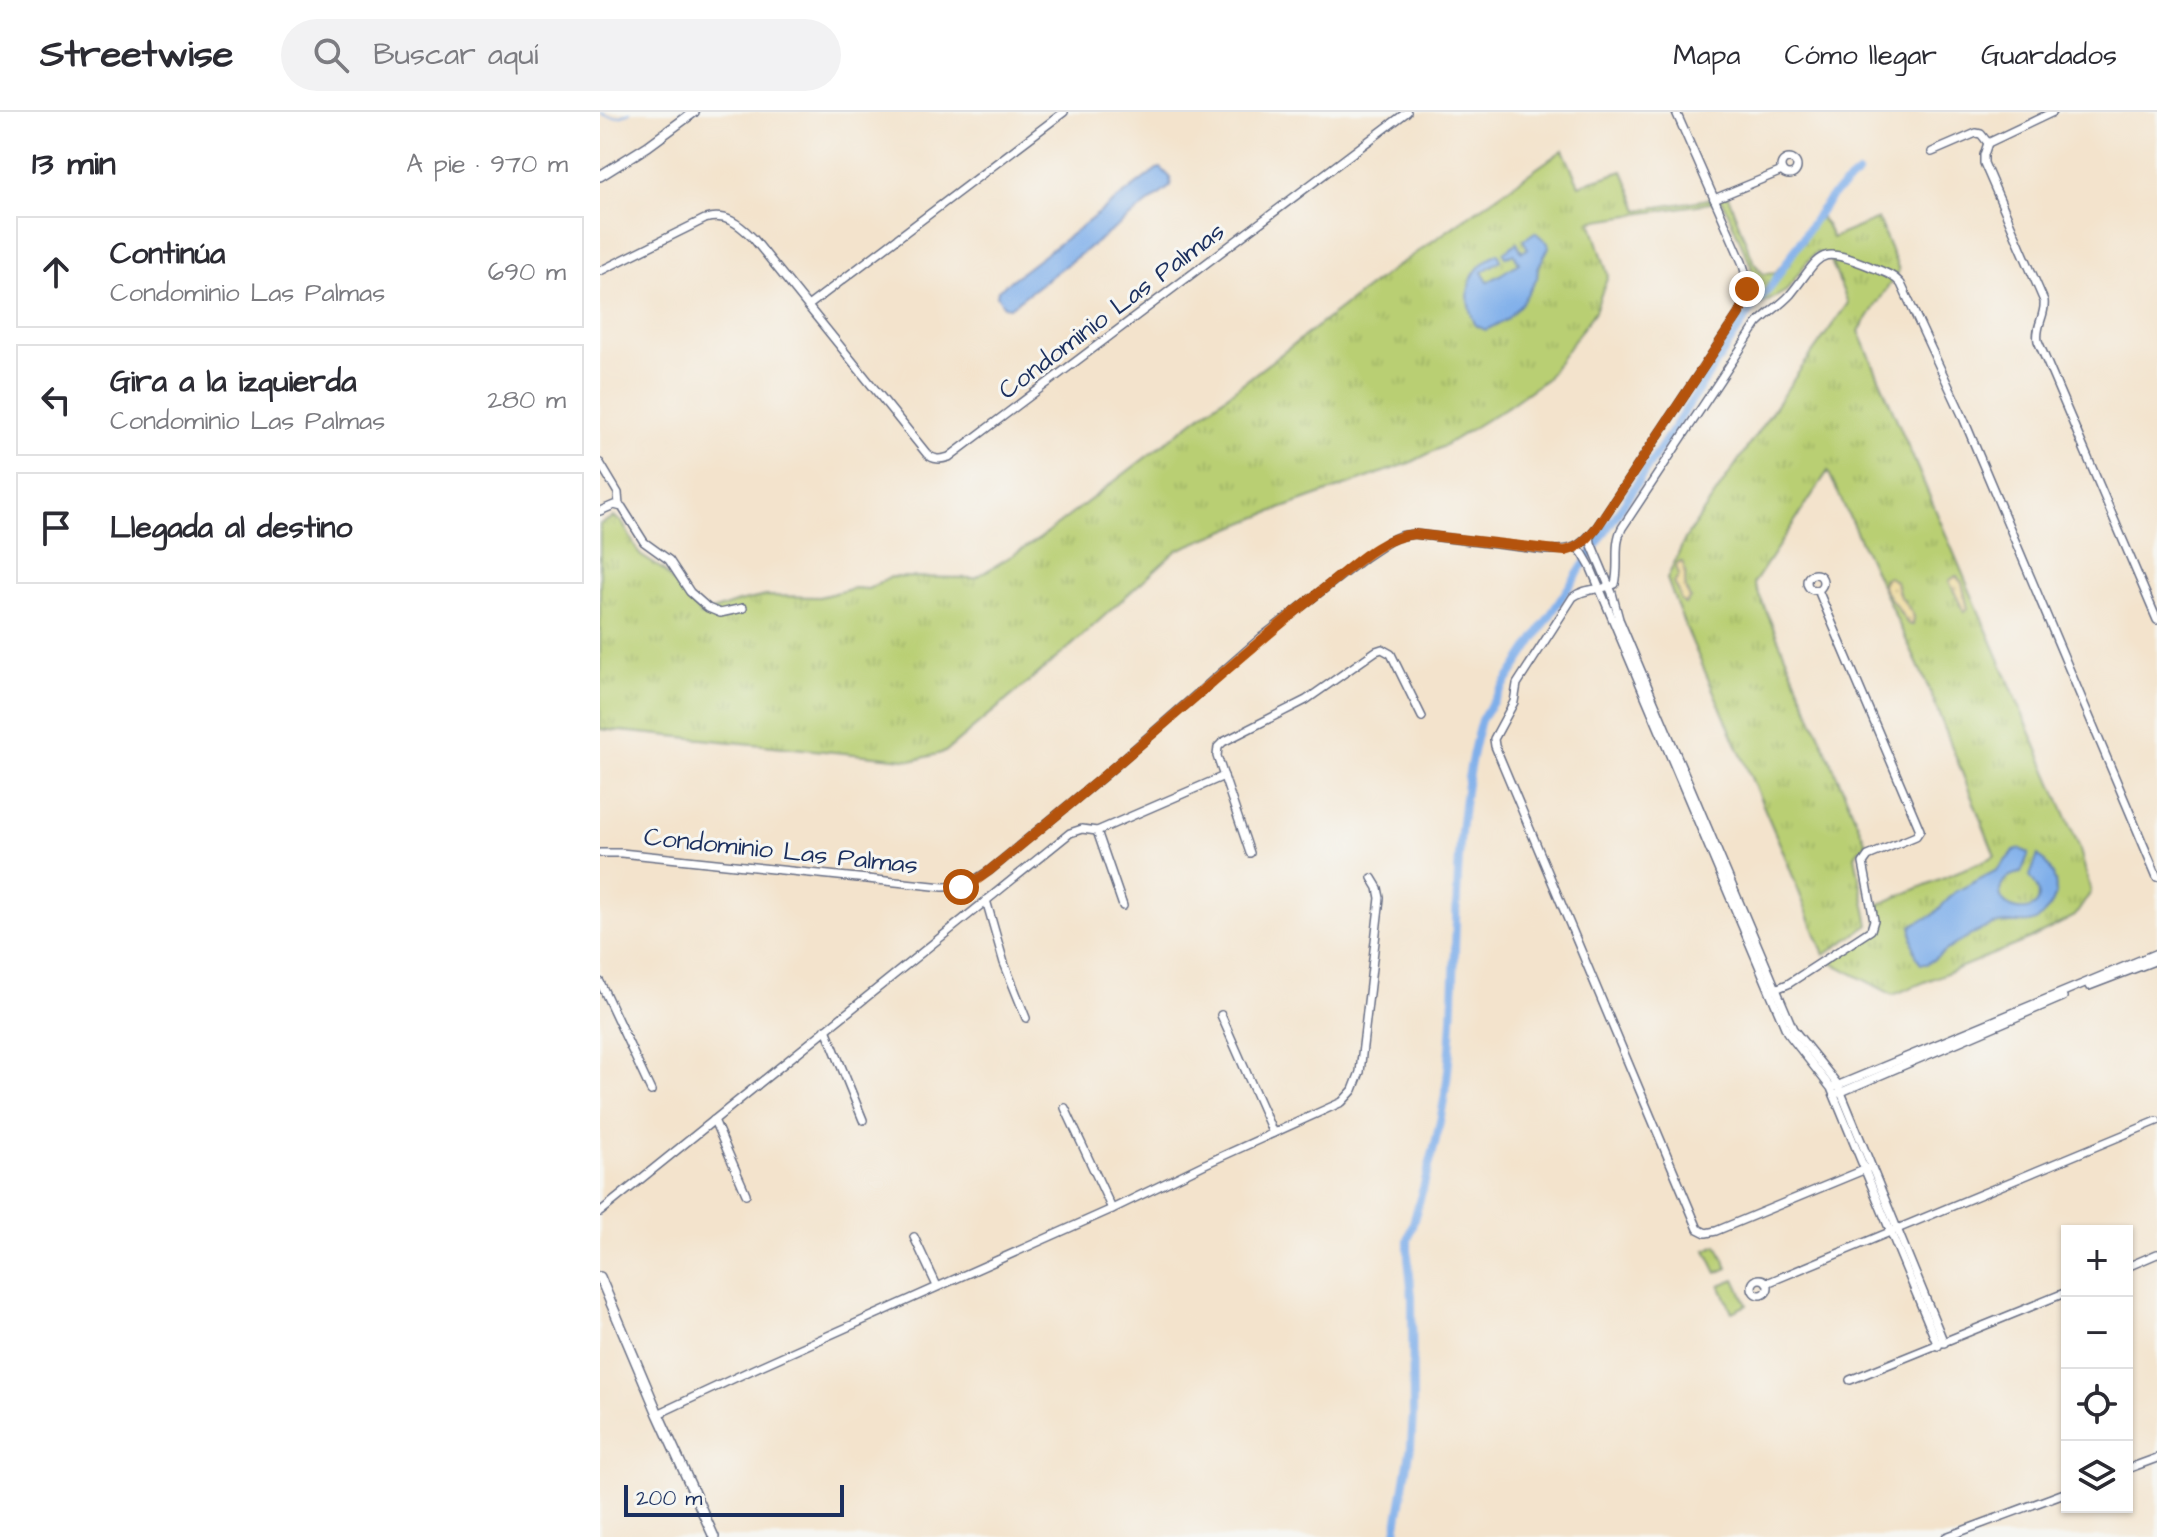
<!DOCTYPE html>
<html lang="es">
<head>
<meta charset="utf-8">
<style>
  :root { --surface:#fff; --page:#f2f2f3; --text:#2b2b33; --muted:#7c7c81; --line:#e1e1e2 }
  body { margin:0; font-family:"Architects Daughter",sans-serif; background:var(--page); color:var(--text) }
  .controls { position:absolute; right:24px; bottom:24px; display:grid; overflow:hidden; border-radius:0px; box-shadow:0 2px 6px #0004 }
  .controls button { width:72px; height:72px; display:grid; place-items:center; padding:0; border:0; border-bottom:2px solid var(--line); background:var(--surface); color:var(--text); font:40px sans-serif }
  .scale { position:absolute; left:24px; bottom:20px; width:220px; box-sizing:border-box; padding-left:8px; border:4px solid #1b2f5e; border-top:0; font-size:22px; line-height:28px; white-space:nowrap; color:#1b2f5e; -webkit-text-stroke:6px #f6f6f2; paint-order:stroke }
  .stop { position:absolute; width:24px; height:24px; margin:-18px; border:6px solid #b45309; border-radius:50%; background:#fff }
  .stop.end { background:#b45309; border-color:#fff; box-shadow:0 2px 8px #0008 }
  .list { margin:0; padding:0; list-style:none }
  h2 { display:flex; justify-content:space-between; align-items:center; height:104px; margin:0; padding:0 32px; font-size:34px }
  h2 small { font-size:26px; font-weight:400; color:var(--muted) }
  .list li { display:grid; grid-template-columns:52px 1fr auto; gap:24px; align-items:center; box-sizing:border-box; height:112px; margin:0 16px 16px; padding:0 16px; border:2px solid var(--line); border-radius:0px }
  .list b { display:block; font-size:30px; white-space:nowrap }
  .list p { margin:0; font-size:26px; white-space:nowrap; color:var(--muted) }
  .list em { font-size:26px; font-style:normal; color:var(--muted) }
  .icon { flex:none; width:44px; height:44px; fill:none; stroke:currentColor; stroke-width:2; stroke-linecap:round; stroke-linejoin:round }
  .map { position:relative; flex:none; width:1557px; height:1425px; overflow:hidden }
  header { display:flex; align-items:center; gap:48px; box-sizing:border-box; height:112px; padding:0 40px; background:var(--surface); border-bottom:2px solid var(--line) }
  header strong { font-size:38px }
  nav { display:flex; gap:44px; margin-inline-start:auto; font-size:28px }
  .search { width:560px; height:72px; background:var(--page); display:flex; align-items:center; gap:20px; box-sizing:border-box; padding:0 28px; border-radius:44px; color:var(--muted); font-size:30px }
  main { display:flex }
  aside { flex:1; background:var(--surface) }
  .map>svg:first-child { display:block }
  .grass { fill:url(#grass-tufts); stroke:#6a7f68; stroke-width:2 }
  .sand { fill:url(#sand-dots); stroke:#84847e; stroke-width:2 }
  .pitch { fill:#b9cf73; stroke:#6a7f68; stroke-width:2 }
  .water { fill:#7fafea; stroke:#4d6fa4; stroke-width:2 }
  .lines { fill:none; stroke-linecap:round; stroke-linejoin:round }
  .stream { stroke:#7fafea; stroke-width:2 }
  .canal { stroke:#7fafea; stroke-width:8 }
  .minor-casing { stroke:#676e84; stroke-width:10 }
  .major-casing { stroke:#676e84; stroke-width:12 }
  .minor { stroke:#fff; stroke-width:7 }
  .major { stroke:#fff; stroke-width:9 }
  .route { stroke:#b45309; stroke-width:10 }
  .labels { text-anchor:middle; stroke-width:6; stroke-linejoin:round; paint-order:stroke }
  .street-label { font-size:26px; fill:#1b2f5e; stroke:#f6f6f2 }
</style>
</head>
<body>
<header>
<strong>Streetwise</strong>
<div class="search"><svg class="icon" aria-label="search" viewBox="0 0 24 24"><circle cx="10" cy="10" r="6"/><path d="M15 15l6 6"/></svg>Buscar aquí</div>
<nav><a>Mapa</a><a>Cómo llegar</a><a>Guardados</a></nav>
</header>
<main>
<aside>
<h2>13 min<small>A pie · 970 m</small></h2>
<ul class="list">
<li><svg class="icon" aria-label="ahead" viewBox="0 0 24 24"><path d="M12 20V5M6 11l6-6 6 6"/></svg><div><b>Continúa</b><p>Condominio Las Palmas</p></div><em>690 m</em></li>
<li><svg class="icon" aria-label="left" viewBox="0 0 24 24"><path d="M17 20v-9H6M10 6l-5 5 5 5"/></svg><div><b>Gira a la izquierda</b><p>Condominio Las Palmas</p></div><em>280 m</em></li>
<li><svg class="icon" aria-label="arrive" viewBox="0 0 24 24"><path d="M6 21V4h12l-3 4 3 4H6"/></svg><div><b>Llegada al destino</b></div></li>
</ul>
</aside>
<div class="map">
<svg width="1557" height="1425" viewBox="0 0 1557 1425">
  <defs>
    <pattern id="grass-tufts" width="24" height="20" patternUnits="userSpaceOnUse" patternTransform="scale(2)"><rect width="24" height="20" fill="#b9cf73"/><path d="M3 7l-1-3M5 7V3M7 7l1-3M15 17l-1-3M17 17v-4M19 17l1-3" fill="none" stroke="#9eb266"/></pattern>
    <pattern id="sand-dots" width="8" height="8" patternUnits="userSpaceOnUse" patternTransform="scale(2)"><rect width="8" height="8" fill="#eeda9e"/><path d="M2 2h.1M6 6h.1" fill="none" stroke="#ccbb8a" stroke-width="1.8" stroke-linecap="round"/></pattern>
  </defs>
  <rect width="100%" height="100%" fill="#f6f6f2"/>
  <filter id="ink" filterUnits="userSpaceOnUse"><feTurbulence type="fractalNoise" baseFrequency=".0125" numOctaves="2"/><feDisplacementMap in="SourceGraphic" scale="16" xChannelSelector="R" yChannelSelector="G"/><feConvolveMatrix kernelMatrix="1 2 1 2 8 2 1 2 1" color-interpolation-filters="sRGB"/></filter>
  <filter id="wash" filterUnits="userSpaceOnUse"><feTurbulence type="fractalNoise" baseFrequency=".006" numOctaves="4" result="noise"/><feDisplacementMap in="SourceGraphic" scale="32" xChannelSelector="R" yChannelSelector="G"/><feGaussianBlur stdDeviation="1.8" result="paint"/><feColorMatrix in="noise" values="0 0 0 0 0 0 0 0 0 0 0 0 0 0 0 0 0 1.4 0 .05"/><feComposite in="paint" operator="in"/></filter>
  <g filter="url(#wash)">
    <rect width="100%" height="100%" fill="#f3e3cc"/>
    <polygon class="grass" points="963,38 979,73 1023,59 1039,98 1128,84 1154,151 1163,162 1175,161 1220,105 1226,112 1232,126 1278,107 1299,158 1259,219 1479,734 1491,780 1475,804 1430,827 1293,883 1230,850 1277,819 1279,813 1275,794 1395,744 1329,577 1228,359 1154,471 1267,733 1259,738 1255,744 1269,813 1224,843 1182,737 1080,502 1067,467 1085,427 1198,261 1248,191 1231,149 1216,140 1207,150 1186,179 1161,193 1154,187 1151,154 1123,89 991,109 1008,163 995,199 946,267 907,295 842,335 812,350 666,402 577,438 471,534 345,640 315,648 0,617 0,412 14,405 22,410 40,443 62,457 101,503 138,490 166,484 219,485 255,476 268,477 291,465 375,466 380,463 439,427 787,161"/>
    <g class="sand">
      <path d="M1082 450C1090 463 1080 470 1090 486L1085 492 1080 488 1079 480 1074 471 1079 463 1076 454 1078 451Z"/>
      <polygon points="1356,464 1362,471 1368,497 1364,500 1349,469"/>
      <polygon points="1289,465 1296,470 1299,482 1312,501 1314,505 1313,513 1308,512 1284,477 1282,473 1284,466"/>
    </g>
    <g class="pitch">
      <polygon points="1117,1133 1128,1156 1117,1161 1106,1138"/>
      <polygon points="1135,1167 1147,1193 1132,1200 1120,1173"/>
    </g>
    <g class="water">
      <polygon points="561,56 570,65 571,74 410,195 404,194 397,184 398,178 557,57"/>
      <path d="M935 120 948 131 949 135 938 156 937 167 921 192 906 208 886 218 876 214C861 183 867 157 898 141L901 148 882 160 888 170 919 151 914 142 906 145 903 140 917 131 922 140 928 137 923 128Z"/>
      <path d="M1420 737 1429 741 1421 761C1413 762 1404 766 1401 775 1392 805 1463 808 1430 764L1438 743C1456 758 1464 783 1444 802 1440 807 1435 810 1429 811 1415 812 1405 809 1391 814 1367 823 1348 837 1327 852H1321C1314 845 1311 824 1312 814L1317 810 1332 804 1355 780 1397 758 1414 739Z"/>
    </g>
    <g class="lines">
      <path class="stream" d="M0 1C11 6 20 7 30 0"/>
      <path class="canal" d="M795 1425 811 1334 813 1303 812 1185 808 1145V1128C825 1069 844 1011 849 949 860 836 849 719 881 608L1150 200 1170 176 1220 99 1233 83 1258 62"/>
    </g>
  </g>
  <g filter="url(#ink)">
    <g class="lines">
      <g class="minor-casing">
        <g id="minor">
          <path d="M1388 31 1384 43V51L1444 189C1446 203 1435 214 1438 229L1557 508"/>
          <polyline points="1332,40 1376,21 1381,22 1388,31 1453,0"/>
          <circle cx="1189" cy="55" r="8"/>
          <polyline points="1114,87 1182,59"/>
          <path d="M0 159 105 107C126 101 139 112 153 126L327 342C334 348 340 348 349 345L807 0"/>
          <polyline points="208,194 464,0"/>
          <polyline points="0,351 18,381 19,393"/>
          <polyline points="0,399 14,393 22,395 44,430 69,448 90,480 108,496 120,501 143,496"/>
          <polyline points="990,423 991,431 1012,481 1019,507 1193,917 1238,973 1344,1231"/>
          <polyline points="977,435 983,442 990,454 1187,920 1231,976 1338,1234"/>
          <circle cx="1215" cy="470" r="8"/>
          <polyline points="497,719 523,794"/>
          <path d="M0 741H21L343 775 365 774 389 759 505 663 662 525 765 445 789 429 800 424 814 422 946 438C973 439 980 436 997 415L1138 203C1149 186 1149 170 1142 150L1076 0"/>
          <polyline points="650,741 617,644 618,635 623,630 706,588 776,539 782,537 791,542 822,605"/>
          <polyline points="386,788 404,851 426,906"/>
          <polyline points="0,870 51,979"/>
          <polyline points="1489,874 1557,848"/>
          <polyline points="1173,878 1188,872 1271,818 1274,808 1263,751 1268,744 1316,724 1320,718 1218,478"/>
          <polyline points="621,903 673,1021"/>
          <polyline points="226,917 263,1008"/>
          <polyline points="1234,975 1557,841"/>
          <polyline points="1239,981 1463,885"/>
          <polyline points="465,996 512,1097"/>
          <polyline points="114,1008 146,1082"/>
          <path d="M1271 1055 1116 1119 1106 1121 1098 1117 895 634 894 627 914 590 917 572 973 485C986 475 1002 479 1015 472 1020 454 1013 433 1022 416L1157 212C1167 201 1180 194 1190 183 1222 144 1215 132 1269 154 1281 159 1293 162 1301 172L1362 303 1557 765"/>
          <polyline points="0,1100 470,721 482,717 497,719 624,664"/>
          <polyline points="314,1125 337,1174"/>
          <polyline points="1527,1155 1557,1142"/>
          <circle cx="1160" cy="1175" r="8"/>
          <polyline points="1167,1171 1557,1009"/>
          <polyline points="1250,1268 1467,1180"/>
          <polyline points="58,1302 156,1256 512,1097 605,1052 742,990 753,978 760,960 780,786 778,776 772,766"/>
          <polyline points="1527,1357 1557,1346"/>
          <polyline points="1346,1425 1467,1380"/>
        </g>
      </g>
      <g class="major-casing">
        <g id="major">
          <polyline points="0,64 48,34 94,0"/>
          <polyline points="0,1165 58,1302 114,1425"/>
        </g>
      </g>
      <use href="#minor" class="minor"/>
      <use href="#major" class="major"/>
    </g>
  </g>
  <g class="lines" filter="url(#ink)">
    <path class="route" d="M361 775 374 770 389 759C443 715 496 671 549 625 608 574 665 523 726 475 752 455 780 425 814 422L965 439C980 436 988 426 997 415L1138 203 1145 191 1147 177"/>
  </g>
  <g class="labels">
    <g class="street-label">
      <text transform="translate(511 198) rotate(-37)" y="9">Condominio Las Palmas</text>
      <text transform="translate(181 738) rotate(6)" y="9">Condominio Las Palmas</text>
    </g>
  </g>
</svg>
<div class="controls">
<button>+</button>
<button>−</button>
<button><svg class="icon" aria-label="locate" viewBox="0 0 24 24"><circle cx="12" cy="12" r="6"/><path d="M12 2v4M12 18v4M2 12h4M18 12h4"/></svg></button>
<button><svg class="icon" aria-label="layers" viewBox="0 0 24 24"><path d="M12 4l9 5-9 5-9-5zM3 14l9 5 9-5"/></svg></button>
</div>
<div class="scale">200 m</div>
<div class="stop" style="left:361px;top:775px"></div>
<div class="stop end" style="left:1147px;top:177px"></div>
</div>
</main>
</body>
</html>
